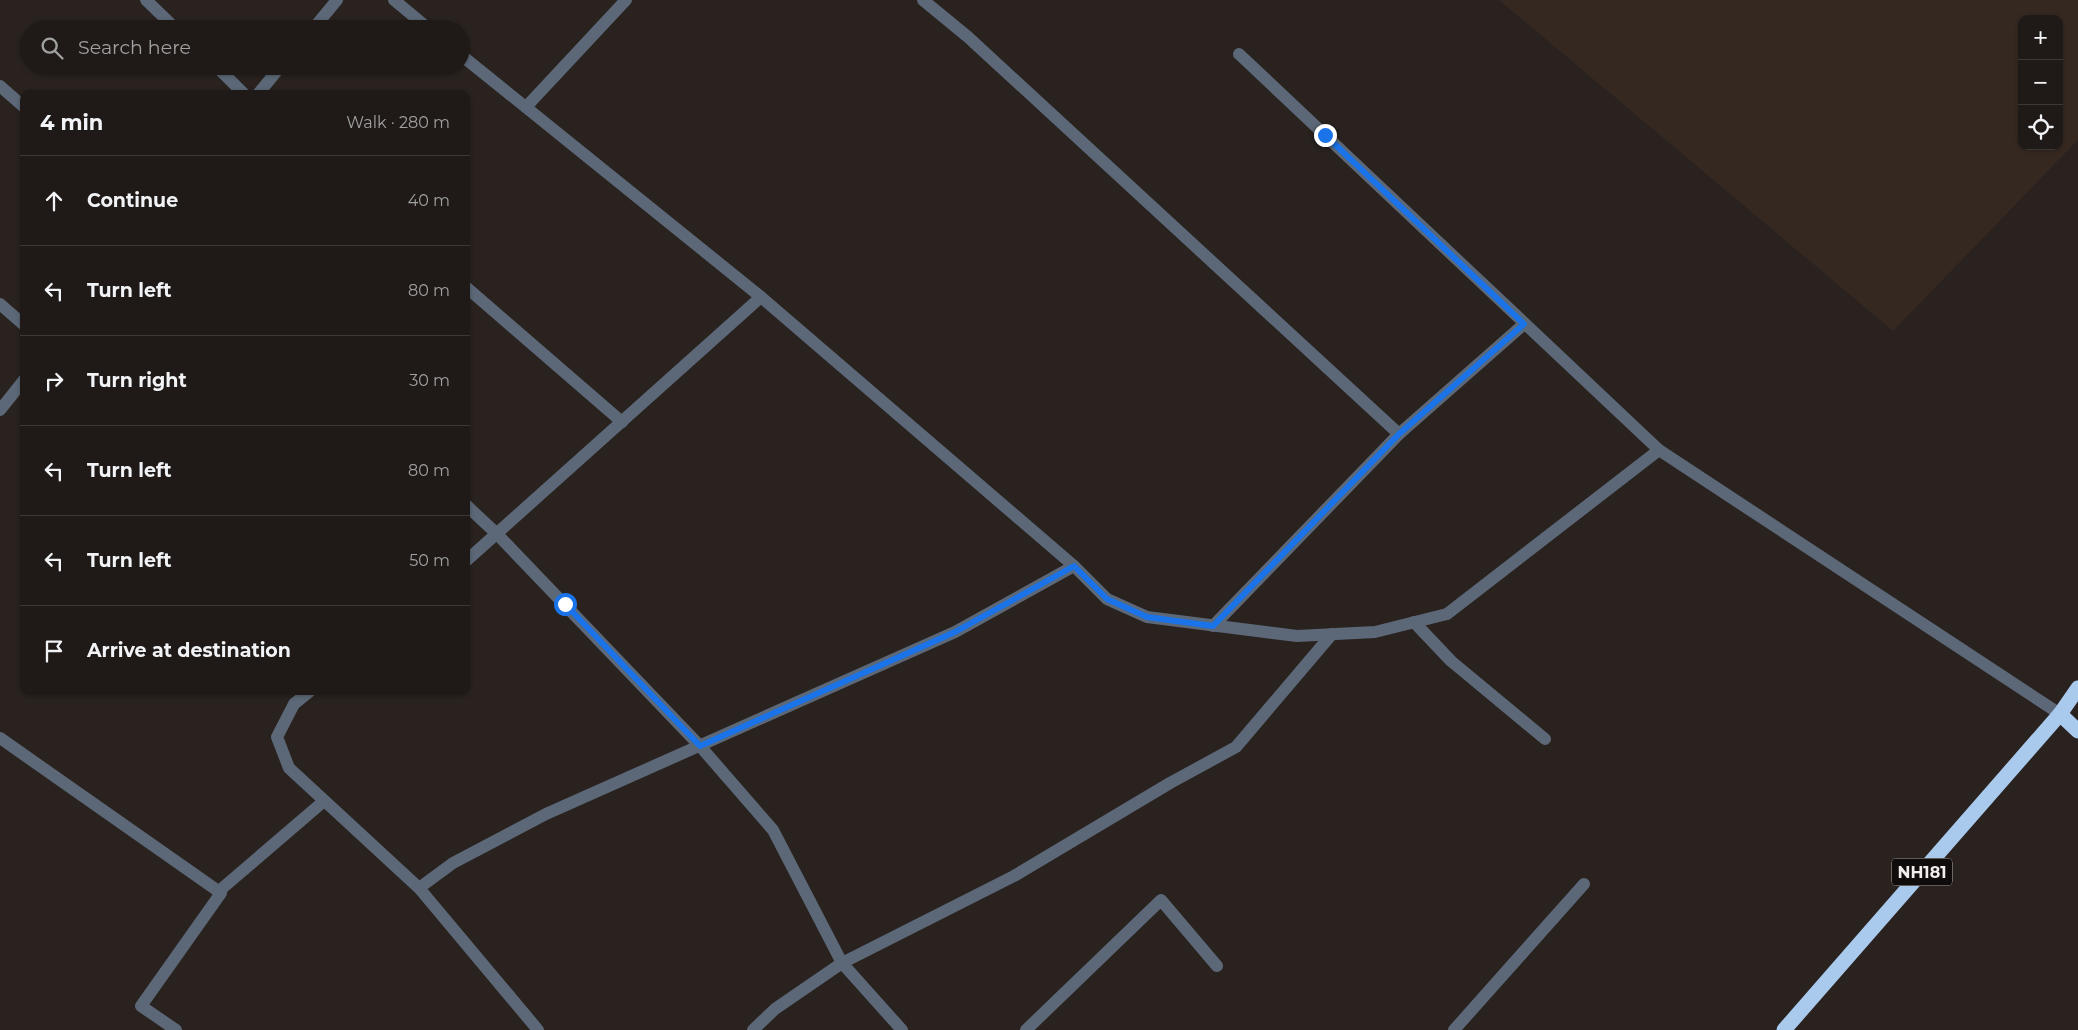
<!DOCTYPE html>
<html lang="en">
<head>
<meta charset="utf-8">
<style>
  :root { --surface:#1f1a17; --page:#272320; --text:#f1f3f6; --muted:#a1a1a1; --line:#3c3836 }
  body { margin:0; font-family:Montserrat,sans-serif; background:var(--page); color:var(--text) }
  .controls { position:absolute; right:15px; top:15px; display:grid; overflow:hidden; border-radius:10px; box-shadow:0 1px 4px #0004 }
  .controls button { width:45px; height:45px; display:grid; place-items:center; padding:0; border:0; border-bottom:1px solid var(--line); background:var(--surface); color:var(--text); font:25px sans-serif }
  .stop { position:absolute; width:15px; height:15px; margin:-11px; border:4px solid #1a73e8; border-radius:50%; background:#fff }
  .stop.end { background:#1a73e8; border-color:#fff; box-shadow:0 1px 5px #0008 }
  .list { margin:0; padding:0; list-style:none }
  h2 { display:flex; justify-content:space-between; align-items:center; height:65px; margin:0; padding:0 20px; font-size:21px }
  h2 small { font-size:16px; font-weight:400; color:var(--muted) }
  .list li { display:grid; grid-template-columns:32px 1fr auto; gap:15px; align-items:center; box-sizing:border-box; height:90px; padding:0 20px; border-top:1px solid var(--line) }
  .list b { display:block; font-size:19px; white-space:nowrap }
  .list em { font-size:16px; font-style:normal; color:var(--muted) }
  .icon { flex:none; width:28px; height:28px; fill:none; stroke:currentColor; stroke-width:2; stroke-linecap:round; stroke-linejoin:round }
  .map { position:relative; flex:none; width:2078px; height:1030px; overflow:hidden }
  .search { position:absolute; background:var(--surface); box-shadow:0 1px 4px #0004; left:20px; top:20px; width:450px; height:55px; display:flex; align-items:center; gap:12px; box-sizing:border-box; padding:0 18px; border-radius:28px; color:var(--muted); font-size:19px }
  .panel { position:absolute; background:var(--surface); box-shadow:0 1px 4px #0004; left:20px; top:90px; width:450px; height:605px; border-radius:10px }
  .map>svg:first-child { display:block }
  .built { fill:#352821; fill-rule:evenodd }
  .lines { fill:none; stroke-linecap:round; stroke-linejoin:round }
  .minor { stroke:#5c6877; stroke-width:12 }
  .highway { stroke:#a9c9ed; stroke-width:15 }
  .route { stroke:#1a73e8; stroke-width:6 }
  .labels { text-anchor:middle; stroke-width:5; stroke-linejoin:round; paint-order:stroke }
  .shield { fill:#0f0c0b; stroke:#aea9a7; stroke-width:1 }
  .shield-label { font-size:16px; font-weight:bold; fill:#f2ecea }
</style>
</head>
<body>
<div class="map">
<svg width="2078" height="1030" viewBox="0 0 2078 1030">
  <rect width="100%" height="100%" fill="#29221f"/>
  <path class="built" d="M1499 0H2078V140L1893 331ZM2022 19H2059V146H2022Z"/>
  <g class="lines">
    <g class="minor">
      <polyline points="146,0 176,29"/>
      <polyline points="394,0 429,29"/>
      <polyline points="923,0 968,37 1399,434 1524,324"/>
      <polyline points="313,29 337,0"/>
      <polyline points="1239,54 1659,450 2060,714"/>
      <polyline points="461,55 761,297 1074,566"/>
      <polyline points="216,66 244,94"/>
      <polyline points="0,86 24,107"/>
      <polyline points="258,94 281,66"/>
      <polyline points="526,107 626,0"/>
      <polyline points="466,287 622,422"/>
      <polyline points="0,304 24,325"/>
      <polyline points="0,410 24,380"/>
      <polyline points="466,505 497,534 700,746 773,830 842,963 902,1030"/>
      <polyline points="466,561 761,297"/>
      <polyline points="1414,622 1451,661 1545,739"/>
      <polyline points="1213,626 1399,434"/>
      <polyline points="310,691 294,704 277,737 289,768 419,888 538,1030"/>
      <polyline points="0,738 221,893 141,1006 176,1030"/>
      <polyline points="419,888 453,863 546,814 955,632 1074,566 1107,599 1147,617 1297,636 1375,632 1447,614 1659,450"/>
      <polyline points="219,891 324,801"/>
      <polyline points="753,1030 775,1009 842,963 1014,876 1170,783 1236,747 1332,634"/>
      <polyline points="1026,1030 1161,900 1217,966"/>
      <polyline points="1454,1030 1584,884"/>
    </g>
    <g class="highway">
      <polyline points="2060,714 2078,731"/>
      <polyline points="1784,1030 2060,714 2078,688"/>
    </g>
  </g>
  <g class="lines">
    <polyline class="route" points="565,604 700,746 955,632 1074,566 1107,599 1147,617 1213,626 1399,434 1524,324 1325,135"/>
  </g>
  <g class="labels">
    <rect class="shield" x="1892" y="858.5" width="60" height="27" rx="4"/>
    <g class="shield-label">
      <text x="1922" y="878">NH181</text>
    </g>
  </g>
</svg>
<div class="controls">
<button>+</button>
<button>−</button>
<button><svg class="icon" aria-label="locate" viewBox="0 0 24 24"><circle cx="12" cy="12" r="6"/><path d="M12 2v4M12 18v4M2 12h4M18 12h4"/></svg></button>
</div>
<div class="stop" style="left:565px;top:604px"></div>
<div class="stop end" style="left:1325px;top:135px"></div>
<div class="search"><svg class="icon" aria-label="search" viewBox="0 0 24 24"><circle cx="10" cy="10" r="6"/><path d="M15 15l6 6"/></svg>Search here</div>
<section class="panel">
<h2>4 min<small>Walk · 280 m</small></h2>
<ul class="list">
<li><svg class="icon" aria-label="ahead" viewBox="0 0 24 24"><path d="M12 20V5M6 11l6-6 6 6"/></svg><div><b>Continue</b></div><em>40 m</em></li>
<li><svg class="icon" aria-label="left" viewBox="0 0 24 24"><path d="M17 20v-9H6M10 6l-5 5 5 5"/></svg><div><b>Turn left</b></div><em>80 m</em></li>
<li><svg class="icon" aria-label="right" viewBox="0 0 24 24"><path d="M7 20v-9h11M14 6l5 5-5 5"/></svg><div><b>Turn right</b></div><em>30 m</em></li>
<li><svg class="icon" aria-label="left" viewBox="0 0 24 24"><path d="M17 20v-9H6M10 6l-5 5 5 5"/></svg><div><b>Turn left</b></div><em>80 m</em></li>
<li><svg class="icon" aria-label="left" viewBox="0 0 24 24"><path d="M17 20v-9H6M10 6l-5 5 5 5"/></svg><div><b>Turn left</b></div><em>50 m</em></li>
<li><svg class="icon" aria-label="arrive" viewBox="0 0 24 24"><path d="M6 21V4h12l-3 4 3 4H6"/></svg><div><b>Arrive at destination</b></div></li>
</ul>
</section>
</div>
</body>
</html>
